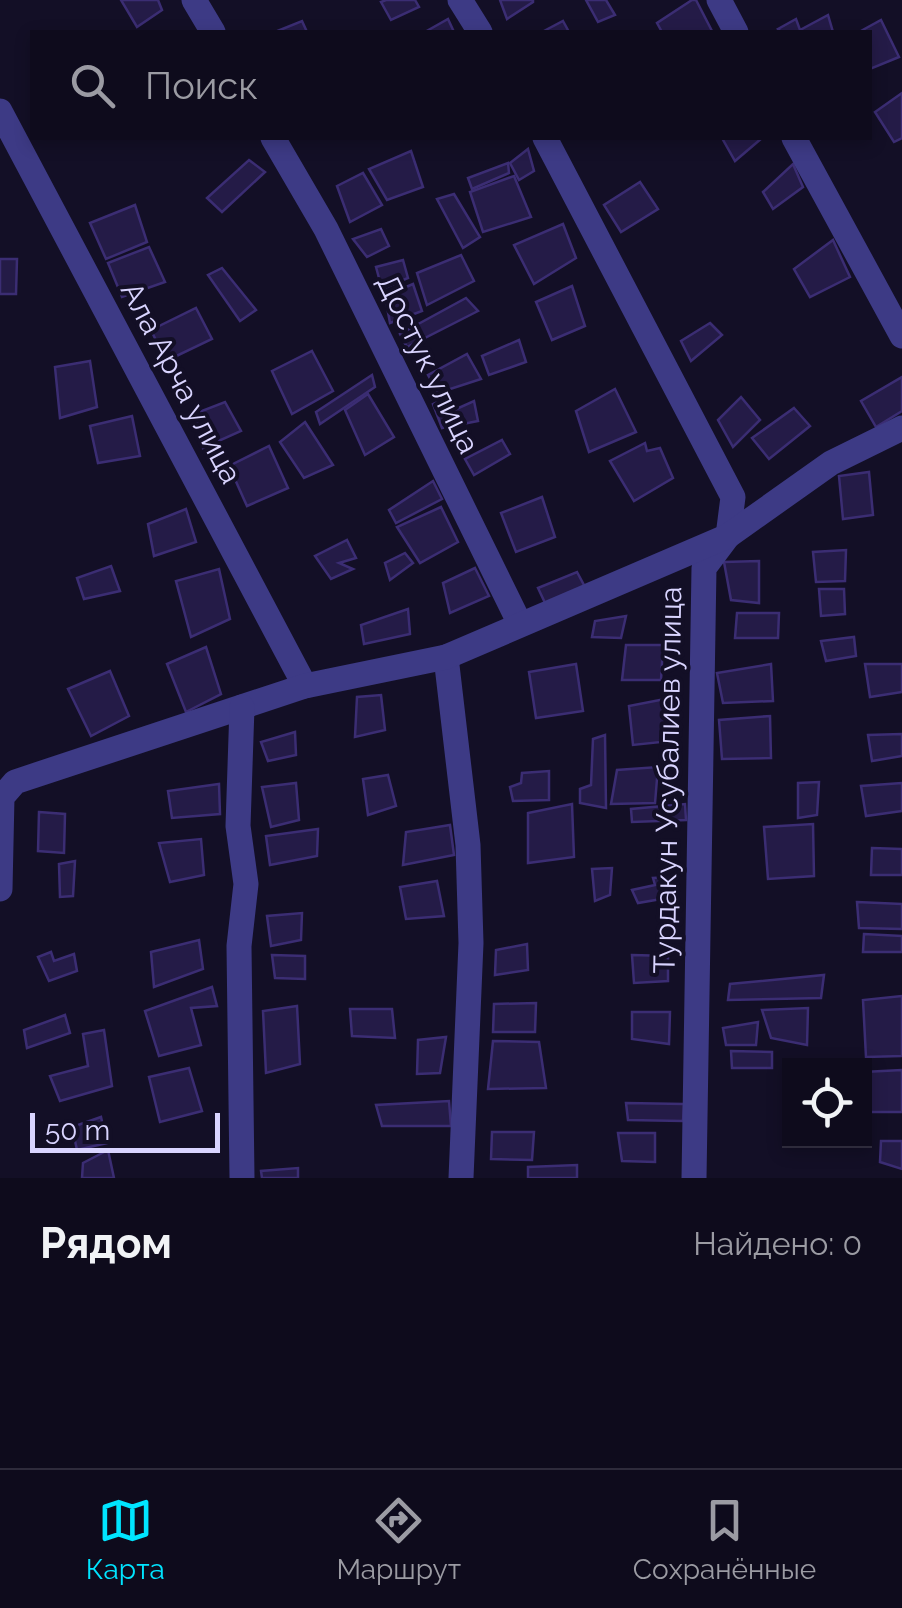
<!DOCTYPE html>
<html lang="ru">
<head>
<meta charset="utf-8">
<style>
  :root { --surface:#0e0b1c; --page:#171425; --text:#f1f3f6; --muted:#9b9ba3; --line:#2e2b3b; --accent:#00e5ff }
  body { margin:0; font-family:Raleway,sans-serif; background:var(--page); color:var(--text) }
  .controls { position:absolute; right:30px; bottom:30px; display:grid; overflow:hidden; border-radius:0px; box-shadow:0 5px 15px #0003 }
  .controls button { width:90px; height:90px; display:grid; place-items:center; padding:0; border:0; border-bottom:2px solid var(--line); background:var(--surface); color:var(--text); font:50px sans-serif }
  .scale { position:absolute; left:30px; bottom:25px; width:190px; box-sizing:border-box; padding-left:10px; border:5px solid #d9d4ff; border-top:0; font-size:28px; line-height:35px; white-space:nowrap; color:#d9d4ff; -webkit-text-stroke:8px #130f26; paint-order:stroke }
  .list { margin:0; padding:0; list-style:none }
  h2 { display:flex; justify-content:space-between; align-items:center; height:130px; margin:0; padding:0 40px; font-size:42px }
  h2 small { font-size:32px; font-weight:400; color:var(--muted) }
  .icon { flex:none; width:55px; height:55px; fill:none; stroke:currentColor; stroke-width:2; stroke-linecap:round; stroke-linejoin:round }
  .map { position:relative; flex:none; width:902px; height:1178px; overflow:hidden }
  .search { position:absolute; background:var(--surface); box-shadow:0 5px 15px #0003; left:30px; right:30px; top:30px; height:110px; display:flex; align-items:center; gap:25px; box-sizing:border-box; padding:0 35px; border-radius:0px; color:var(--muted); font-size:38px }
  .sheet { height:290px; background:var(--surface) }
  nav { display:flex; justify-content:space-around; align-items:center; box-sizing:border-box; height:140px; border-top:2px solid var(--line); background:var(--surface); font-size:28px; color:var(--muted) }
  nav a { display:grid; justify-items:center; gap:5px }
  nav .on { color:var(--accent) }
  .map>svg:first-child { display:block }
  .building { fill:#241b47; stroke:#3b2d73; stroke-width:2.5 }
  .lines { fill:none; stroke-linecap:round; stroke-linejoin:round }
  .minor { stroke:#3d3a85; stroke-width:25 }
  .labels { text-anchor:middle; stroke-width:8; stroke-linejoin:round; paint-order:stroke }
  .street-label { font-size:30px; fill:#d9d4ff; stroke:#130f26 }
</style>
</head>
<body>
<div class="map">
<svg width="902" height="1178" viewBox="0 0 902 1178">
  <rect width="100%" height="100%" fill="#130f26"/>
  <g class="building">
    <polygon points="121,0 158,0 162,10 137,27"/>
    <polygon points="386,0 415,0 419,7 391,20 381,2"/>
    <polygon points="500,0 533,0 533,2 507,19"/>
    <polygon points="586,0 606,0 615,15 598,22"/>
    <polygon points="692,0 696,0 712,31 662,32 657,23"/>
    <polygon points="828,15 833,32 781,32 778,29 796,19 800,30"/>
    <polygon points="448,19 454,32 425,32"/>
    <polygon points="881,20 899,57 870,69 870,32 859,32"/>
    <polygon points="302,21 307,32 275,32"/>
    <polygon points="563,21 569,32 542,32"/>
    <polygon points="902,93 902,138 894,142 875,112"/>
    <polygon points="722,138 762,138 735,161"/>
    <polygon points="528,149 534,171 519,180 510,163"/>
    <polygon points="411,151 423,187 387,200 369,169"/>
    <polygon points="249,160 265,172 222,212 207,198"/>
    <polygon points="508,163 509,173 472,189 468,178"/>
    <polygon points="793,164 803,187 773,209 763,192"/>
    <polygon points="363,173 382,205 350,222 337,186"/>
    <polygon points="514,176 531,217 483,232 470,192"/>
    <polygon points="640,182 658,209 621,232 604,205"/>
    <polygon points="454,194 480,237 463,248 437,199"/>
    <polygon points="135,205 147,242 106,259 90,223"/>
    <polygon points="563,224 576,258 534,284 514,245"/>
    <polygon points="381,229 389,246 367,257 353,239"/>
    <polygon points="833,240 850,277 810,297 794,269"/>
    <polygon points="149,247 165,282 122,297 108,263"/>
    <polygon points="461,255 474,281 427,305 417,273"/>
    <polygon points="0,259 17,259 16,294 0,294"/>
    <polygon points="403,260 408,278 382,289 376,267"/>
    <polygon points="222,268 256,310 240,321 208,275"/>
    <polygon points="413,284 422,311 390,323 385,296"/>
    <polygon points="572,286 585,326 552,340 536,302"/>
    <polygon points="466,298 478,311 407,347 400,334"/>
    <polygon points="196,308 212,339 166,361 151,330"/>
    <polygon points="710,323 722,335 691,361 681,341"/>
    <polygon points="519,340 526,362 489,375 482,356"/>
    <polygon points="312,351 333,391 292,414 272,371"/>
    <polygon points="467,354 481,379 438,393 428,375"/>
    <polygon points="90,361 97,407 60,418 55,367"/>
    <polygon points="372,375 375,387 320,424 316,412"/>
    <polygon points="902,377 902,411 876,427 861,401"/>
    <polygon points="615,389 636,432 589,452 576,411"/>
    <polygon points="368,394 394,437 365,455 345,410"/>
    <polygon points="447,397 452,411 474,401 478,421 442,428 433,404"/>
    <polygon points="741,397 760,420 733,447 718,420"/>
    <polygon points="225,402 241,431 203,448 194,414"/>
    <polygon points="794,408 810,426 769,459 752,438"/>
    <polygon points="132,416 140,456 98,463 90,426"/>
    <polygon points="305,422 333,465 304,478 280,442"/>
    <polygon points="502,440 510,454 474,475 465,459"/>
    <polygon points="645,443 647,451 660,448 673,478 634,501 610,461"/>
    <polygon points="269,446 288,488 247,506 229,466"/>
    <polygon points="869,472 873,515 843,519 839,476"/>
    <polygon points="433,481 442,499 396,523 389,510"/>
    <polygon points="542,497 555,537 516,552 501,513"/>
    <polygon points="441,507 458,542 420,563 397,527"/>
    <polygon points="186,509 196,542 154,556 148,524"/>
    <polygon points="347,540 356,558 339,563 353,569 331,579 315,556"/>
    <polygon points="846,550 845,581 816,582 813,552"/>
    <polygon points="405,553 413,563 390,580 385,563"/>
    <polygon points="759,561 759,603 731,600 724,562"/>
    <polygon points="111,566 120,591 84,599 77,578"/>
    <polygon points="475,568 489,596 450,613 443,583"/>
    <polygon points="219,569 230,619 191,637 176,581"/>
    <polygon points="577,572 585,587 546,605 538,588"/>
    <polygon points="819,589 844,589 845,614 821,616"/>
    <polygon points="408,609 410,634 364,644 361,625"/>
    <polygon points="737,613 779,613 778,638 735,638"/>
    <polygon points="626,616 621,638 592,637 595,621"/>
    <polygon points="854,637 856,656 826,661 821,641"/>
    <polygon points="626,645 663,645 661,680 622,680"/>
    <polygon points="206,647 221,694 186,712 167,664"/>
    <polygon points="576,664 583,711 536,718 529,672"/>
    <polygon points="771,664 773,701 723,703 717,673"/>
    <polygon points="865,664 902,664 902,692 870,697"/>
    <polygon points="110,671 129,716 91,736 68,689"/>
    <polygon points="381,695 385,730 355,737 357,697"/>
    <polygon points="670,698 671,741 633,745 629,706"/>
    <polygon points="770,716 771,758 722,759 719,720"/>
    <polygon points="295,732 296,755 268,761 261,742"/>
    <polygon points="902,734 902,756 872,761 868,735"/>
    <polygon points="605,735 606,808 580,803 580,789 591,785 593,739"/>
    <polygon points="658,767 655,803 611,804 617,770"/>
    <polygon points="549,771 549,800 513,801 510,787 521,783 522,773"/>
    <polygon points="388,775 396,806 368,815 363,779"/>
    <polygon points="819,782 817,815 798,818 798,783"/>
    <polygon points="296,783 299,820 271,827 262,787"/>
    <polygon points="902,783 902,811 866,816 861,786"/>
    <polygon points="219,784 220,814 172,818 168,791"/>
    <polygon points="572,804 574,857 528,863 528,813"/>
    <polygon points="685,804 686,820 632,822 631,809"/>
    <polygon points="39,812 65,814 64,853 38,851"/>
    <polygon points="813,824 814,876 768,879 764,827"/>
    <polygon points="450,825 454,855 403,865 406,832"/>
    <polygon points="318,829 317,856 270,865 266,836"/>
    <polygon points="201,839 204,875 170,882 159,843"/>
    <polygon points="872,848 902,849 902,875 871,875"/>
    <polygon points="75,861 73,896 60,897 59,864"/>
    <polygon points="612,868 610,895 595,901 592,869"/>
    <polygon points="672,877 673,897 638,903 632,890 655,885 653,878"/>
    <polygon points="437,881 444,916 406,919 400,887"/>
    <polygon points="857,902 902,904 902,929 859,928"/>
    <polygon points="302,913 301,940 271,946 267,916"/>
    <polygon points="864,934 902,936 902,952 863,952"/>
    <polygon points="199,940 203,969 154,987 151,952"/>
    <polygon points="527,944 528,970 495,975 496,950"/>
    <polygon points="51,952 54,961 74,954 77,971 49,981 38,957"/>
    <polygon points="272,955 305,956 305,979 275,978"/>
    <polygon points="632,955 668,956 668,981 634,983"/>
    <polygon points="824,975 821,998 728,1000 730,984"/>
    <polygon points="212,987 217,1006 191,1008 201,1045 159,1056 145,1011"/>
    <polygon points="902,996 902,1056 866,1057 863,1000"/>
    <polygon points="536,1003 535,1032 493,1032 494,1004"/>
    <polygon points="297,1006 300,1064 266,1073 263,1011"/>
    <polygon points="808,1008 807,1045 771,1038 762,1010"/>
    <polygon points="350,1009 392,1009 395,1038 352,1036"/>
    <polygon points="632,1012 670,1012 669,1044 632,1039"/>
    <polygon points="65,1015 70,1033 27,1048 24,1030"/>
    <polygon points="758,1022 756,1045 726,1045 723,1028"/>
    <polygon points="104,1030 112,1086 60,1101 50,1076 88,1066 83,1034"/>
    <polygon points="446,1037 440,1073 417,1074 418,1040"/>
    <polygon points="493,1041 539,1042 546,1088 488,1089"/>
    <polygon points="731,1051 772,1052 772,1068 732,1068"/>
    <polygon points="189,1068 202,1111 160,1122 149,1077"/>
    <polygon points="902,1070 902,1112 864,1112 864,1072"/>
    <polygon points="449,1101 451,1126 382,1126 376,1105"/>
    <polygon points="626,1103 684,1104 683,1121 628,1120"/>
    <polygon points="101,1117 107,1143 77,1150 72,1127"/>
    <polygon points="492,1132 534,1132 532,1160 491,1159"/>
    <polygon points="618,1133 655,1133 655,1162 622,1161"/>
    <polygon points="881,1141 902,1141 902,1169 880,1162"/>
    <polygon points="108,1150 114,1178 82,1178 83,1163"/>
    <polygon points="577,1165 577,1178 528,1178 528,1167"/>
    <polygon points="298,1168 298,1178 262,1178 261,1171"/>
  </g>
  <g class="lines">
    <g class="minor">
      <polyline points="194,0 213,32"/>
      <polyline points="460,0 480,32"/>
      <polyline points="719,0 736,32"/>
      <polyline points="0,111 305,686"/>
      <polyline points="273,138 326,229 519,622"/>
      <polyline points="545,138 733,497 728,536 704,568 694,1178"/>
      <polyline points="794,138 902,336"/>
      <polyline points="446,657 468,845 471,943 461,1178"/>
      <polyline points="0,889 2,797 15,782 305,686 446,657 728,536 831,463 902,428"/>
      <polyline points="242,1178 239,946 246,884 238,826 242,707"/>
    </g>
  </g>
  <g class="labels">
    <g class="street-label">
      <text transform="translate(428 364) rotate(64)" y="10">Достук улица</text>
      <text transform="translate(181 383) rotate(62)" y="10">Ала Арча улица</text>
      <text transform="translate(668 780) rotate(-89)" y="10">Турдакун Усубалиев улица</text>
    </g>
  </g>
</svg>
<div class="controls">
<button><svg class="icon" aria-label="locate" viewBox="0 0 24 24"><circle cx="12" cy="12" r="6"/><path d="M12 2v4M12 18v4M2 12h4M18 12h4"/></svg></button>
</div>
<div class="scale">50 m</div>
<div class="search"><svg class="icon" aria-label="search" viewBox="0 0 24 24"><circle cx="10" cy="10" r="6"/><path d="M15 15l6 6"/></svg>Поиск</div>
</div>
<section class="sheet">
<h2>Рядом<small>Найдено: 0</small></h2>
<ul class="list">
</ul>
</section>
<nav>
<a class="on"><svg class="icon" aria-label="map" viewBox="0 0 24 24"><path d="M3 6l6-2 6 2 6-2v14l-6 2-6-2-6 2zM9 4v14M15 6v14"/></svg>Карта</a>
<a><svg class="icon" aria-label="directions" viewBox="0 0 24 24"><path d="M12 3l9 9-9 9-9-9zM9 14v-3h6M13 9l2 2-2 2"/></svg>Маршрут</a>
<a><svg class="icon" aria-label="saved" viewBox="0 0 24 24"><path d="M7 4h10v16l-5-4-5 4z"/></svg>Сохранённые</a>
</nav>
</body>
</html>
